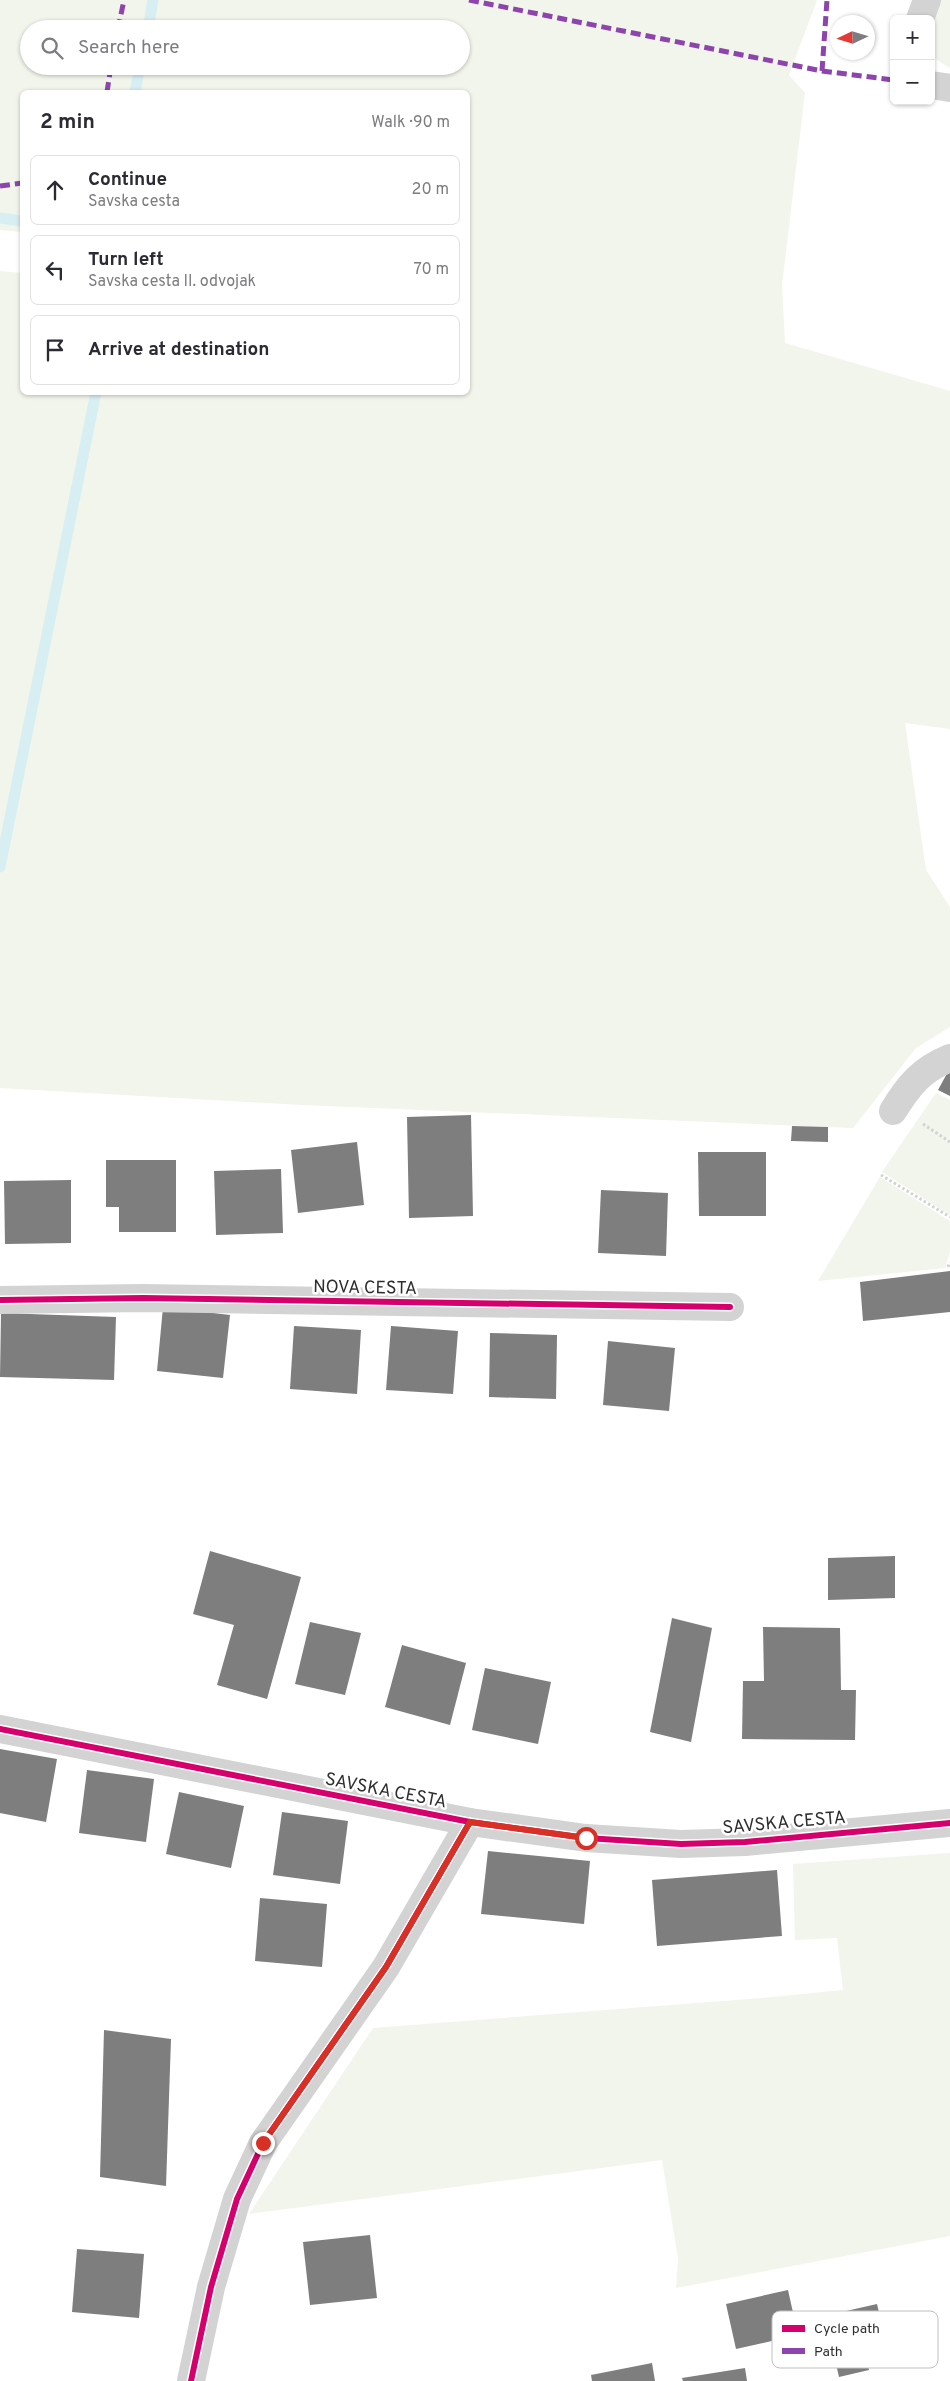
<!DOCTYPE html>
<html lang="en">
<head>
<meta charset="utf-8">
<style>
  :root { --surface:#fff; --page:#f7f7f7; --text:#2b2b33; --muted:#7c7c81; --line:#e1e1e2 }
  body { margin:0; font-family:Overpass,sans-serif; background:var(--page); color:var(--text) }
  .controls { position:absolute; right:15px; top:15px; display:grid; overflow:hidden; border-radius:8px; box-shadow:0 1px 4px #0004 }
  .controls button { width:45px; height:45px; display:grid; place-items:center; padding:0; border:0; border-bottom:1px solid var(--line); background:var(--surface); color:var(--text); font:25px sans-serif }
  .compass { position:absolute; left:830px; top:15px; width:45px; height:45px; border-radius:50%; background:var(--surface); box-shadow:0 1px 4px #0004; rotate:266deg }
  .stop { position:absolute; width:15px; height:15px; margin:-11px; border:4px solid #d93025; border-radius:50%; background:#fff }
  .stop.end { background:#d93025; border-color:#fff; box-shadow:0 1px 5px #0008 }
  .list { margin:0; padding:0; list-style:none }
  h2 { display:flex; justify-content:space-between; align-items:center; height:65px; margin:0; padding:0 20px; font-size:21px }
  h2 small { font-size:16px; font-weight:400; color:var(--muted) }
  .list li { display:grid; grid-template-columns:32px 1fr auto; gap:15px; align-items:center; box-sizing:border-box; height:70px; margin:0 10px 10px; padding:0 10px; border:1px solid var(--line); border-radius:8px }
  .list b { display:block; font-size:19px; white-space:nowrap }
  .list p { margin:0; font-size:16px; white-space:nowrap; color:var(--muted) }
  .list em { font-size:16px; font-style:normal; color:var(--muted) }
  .icon { flex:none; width:28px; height:28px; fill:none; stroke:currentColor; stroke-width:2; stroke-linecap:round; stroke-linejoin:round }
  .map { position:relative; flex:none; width:950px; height:2381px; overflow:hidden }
  .search { position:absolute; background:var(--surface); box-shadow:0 1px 4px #0004; left:20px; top:20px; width:450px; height:55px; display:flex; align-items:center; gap:12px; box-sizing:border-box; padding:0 18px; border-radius:28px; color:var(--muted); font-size:19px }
  .panel { position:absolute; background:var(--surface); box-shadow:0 1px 4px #0004; left:20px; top:90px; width:450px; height:305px; border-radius:8px }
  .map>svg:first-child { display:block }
  .green { fill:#f2f5eb; fill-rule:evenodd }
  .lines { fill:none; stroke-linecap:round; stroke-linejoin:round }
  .stream { stroke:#d7eef3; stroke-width:11 }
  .building { fill:#7e7e7e }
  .path { stroke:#d3d3d3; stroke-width:3; stroke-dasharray:2.5 2.5; stroke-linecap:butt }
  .minor { stroke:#d3d3d3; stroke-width:28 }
  .quiet { stroke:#8e44ad; stroke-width:5; stroke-dasharray:10 5; stroke-linecap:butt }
  .cycleway-casing { stroke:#fff; stroke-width:9 }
  .cycleway { stroke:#d6006c; stroke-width:6 }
  .route { stroke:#d93025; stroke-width:6 }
  .labels { text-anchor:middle; stroke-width:5; stroke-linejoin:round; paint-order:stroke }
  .street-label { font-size:18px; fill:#2e2e2e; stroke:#fff }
  .key { fill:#fff; stroke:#c0c0c0; stroke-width:1 }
  .key-label { font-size:14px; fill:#2e2e2e }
</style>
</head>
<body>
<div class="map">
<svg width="950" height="2381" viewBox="0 0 950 2381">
  <rect width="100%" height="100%" fill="#fff"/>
  <g class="green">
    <path d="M0 0H817L789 75 805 93 782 285 785 343 950 391V729L905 723 926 870 950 907V1027L916 1048 853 1128 302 1105 0 1088V271L22 273V392H468V92H22V232L0 230ZM29 29H461V66H29Z"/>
    <polygon points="939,0 950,0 950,68 931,56 931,20"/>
    <polygon points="936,1093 950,1100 950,1215 882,1172"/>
    <polygon points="880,1177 950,1221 950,1252 945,1268 818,1281"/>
    <polygon points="950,1853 950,2236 676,2288 678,2258 662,2160 249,2214 373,2028 762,1998 843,1990 837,1938 795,1940 793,1864"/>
  </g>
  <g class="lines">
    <g class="stream">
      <polyline points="148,29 153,0"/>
      <polyline points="135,92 140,66"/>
      <polyline points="0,218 22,221"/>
      <polyline points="0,867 96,392"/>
    </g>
  </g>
  <g class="building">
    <polygon points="950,1068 950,1096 938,1090"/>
    <polygon points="471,1115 473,1216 409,1218 407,1117"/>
    <polygon points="792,1126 828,1127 828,1142 791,1141"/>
    <polygon points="357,1142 364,1205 298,1213 291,1150"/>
    <polygon points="698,1152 766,1152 766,1216 699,1216"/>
    <polygon points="106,1160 176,1160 176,1232 119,1232 119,1207 106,1207"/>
    <polygon points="281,1169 283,1233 216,1235 214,1171"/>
    <polygon points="71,1180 71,1243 5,1244 4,1181"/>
    <polygon points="601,1190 668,1193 666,1256 598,1253"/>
    <polygon points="950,1271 950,1312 863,1321 860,1282"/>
    <polygon points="163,1307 230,1315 223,1378 157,1371"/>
    <polygon points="1,1313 116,1317 114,1380 0,1377"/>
    <polygon points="294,1326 361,1330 357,1394 290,1389"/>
    <polygon points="391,1326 458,1331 453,1394 386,1390"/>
    <polygon points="490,1333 557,1335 556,1399 489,1397"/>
    <polygon points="608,1341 675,1348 669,1411 603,1405"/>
    <polygon points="210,1551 301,1577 267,1699 217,1685 234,1625 193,1614"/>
    <polygon points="895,1556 895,1598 828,1600 828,1558"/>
    <polygon points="672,1618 712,1628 691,1742 650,1732"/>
    <polygon points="310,1622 361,1633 345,1695 295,1684"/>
    <polygon points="763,1627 840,1628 841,1690 856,1690 855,1740 742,1739 743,1681 764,1681"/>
    <polygon points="402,1645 466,1663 450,1725 385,1707"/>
    <polygon points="485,1668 551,1682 538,1744 472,1730"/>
    <polygon points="0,1749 57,1759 46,1822 0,1813"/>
    <polygon points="87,1770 154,1779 146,1842 79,1833"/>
    <polygon points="179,1792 244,1806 231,1868 166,1854"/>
    <polygon points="282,1812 348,1821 340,1884 273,1875"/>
    <polygon points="488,1851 590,1861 584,1924 481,1914"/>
    <polygon points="777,1870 782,1936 657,1946 652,1880"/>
    <polygon points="260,1898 327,1904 322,1967 255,1961"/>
    <polygon points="104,2030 171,2039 166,2186 100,2177"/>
    <polygon points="370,2235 377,2298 310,2305 303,2242"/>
    <polygon points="77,2249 144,2254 139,2318 72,2312"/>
    <polygon points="788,2290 798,2335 736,2349 726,2304"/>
    <polygon points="877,2304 882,2325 922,2316 929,2346 906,2351 900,2359 884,2363 881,2347 865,2351 869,2370 839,2377 829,2334 850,2329 846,2311"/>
    <polygon points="652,2363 655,2381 592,2381 591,2375"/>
    <polygon points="745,2368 747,2381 683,2381 682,2378"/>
  </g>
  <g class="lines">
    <g class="path">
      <polyline points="923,1124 950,1142"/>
      <polyline points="881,1175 950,1217"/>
      <polyline points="948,1267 950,1262"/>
    </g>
    <g class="minor">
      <polyline points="920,19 927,0"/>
      <polyline points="931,85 950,88"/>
      <path d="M893 1111C909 1085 921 1070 950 1058"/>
      <polyline points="0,1300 143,1298 730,1307"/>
      <polyline points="0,1729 470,1822 586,1838 681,1844 745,1842 950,1823"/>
      <polyline points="191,2381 211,2287 237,2199 263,2143 386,1967 470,1822"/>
    </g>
    <g class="quiet">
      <polyline points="469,0 822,71 894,80"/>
      <polyline points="118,29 124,0"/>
      <polyline points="822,71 827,0"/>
      <polyline points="107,92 111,66"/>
      <polyline points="0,186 22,183"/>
    </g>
    <g class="cycleway-casing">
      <g id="cycleway">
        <polyline points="0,1300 143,1298 730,1307"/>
        <polyline points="0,1729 470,1822 586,1838 681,1844 745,1842 950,1823"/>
        <polyline points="191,2381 211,2287 237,2199 263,2143 386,1967 470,1822"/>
      </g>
    </g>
    <use href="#cycleway" class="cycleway"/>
  </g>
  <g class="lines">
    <polyline class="route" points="263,2143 386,1967 470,1822 586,1838"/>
  </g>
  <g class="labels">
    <g class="street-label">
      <text transform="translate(365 1287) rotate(1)" y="6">NOVA CESTA</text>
      <text transform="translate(386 1790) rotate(11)" y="6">SAVSKA CESTA</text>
      <text transform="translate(784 1822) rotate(-5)" y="6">SAVSKA CESTA</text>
    </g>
  </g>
  <rect x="772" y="2311" width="166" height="57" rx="8" class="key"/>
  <rect x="782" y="2325" width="23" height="7" fill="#d6006c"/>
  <rect x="782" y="2348" width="23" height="6" fill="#8e44ad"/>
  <g class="key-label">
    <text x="814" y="2333">Cycle path</text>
    <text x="814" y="2356">Path</text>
  </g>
</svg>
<div class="controls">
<button>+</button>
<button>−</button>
</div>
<svg class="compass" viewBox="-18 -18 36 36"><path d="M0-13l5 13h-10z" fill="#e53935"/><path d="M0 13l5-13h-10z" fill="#7c7c81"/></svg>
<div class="stop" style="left:586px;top:1838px"></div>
<div class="stop end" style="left:263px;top:2143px"></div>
<div class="search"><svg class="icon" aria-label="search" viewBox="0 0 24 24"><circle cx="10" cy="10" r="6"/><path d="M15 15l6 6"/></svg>Search here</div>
<section class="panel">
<h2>2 min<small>Walk · 90 m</small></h2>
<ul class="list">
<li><svg class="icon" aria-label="ahead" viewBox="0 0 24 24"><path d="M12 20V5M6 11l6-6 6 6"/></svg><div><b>Continue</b><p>Savska cesta</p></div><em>20 m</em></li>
<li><svg class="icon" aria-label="left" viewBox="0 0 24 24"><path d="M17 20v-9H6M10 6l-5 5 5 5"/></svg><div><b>Turn left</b><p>Savska cesta II. odvojak</p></div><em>70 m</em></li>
<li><svg class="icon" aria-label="arrive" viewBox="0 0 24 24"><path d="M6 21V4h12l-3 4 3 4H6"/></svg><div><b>Arrive at destination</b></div></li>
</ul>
</section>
</div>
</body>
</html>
